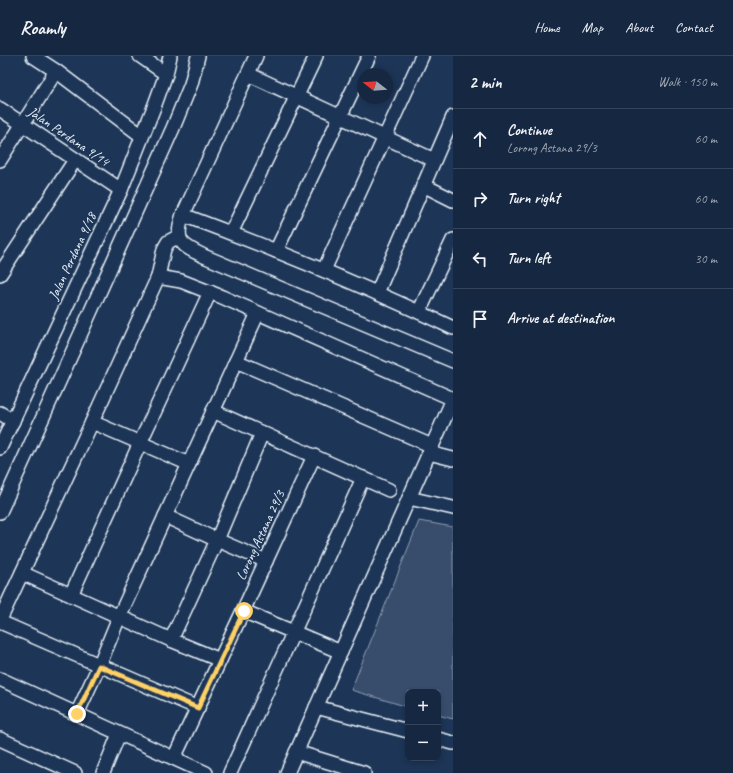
<!DOCTYPE html>
<html lang="en">
<head>
<meta charset="utf-8">
<style>
  :root { --surface:#162841; --page:#23344c; --text:#f1f3f6; --muted:#9ea6b1; --line:#35445a }
  body { margin:0; font-family:Caveat,sans-serif; background:var(--page); color:var(--text) }
  .controls { position:absolute; right:12px; bottom:12px; display:grid; overflow:hidden; border-radius:8px; box-shadow:0 2px 6px #0003 }
  .controls button { width:36px; height:36px; display:grid; place-items:center; padding:0; border:0; border-bottom:1px solid var(--line); background:var(--surface); color:var(--text); font:20px sans-serif }
  .compass { position:absolute; left:357px; top:12px; width:36px; height:36px; border-radius:50%; background:var(--surface); box-shadow:0 2px 6px #0003; rotate:287deg }
  .stop { position:absolute; width:12px; height:12px; margin:-9px; border:3px solid #ffd166; border-radius:50%; background:#fff }
  .stop.end { background:#ffd166; border-color:#fff; box-shadow:0 1px 4px #0008 }
  .list { margin:0; padding:0; list-style:none }
  h2 { display:flex; justify-content:space-between; align-items:center; height:52px; margin:0; padding:0 16px; font-size:17px }
  h2 small { font-size:13px; font-weight:400; color:var(--muted) }
  .list li { display:grid; grid-template-columns:26px 1fr auto; gap:12px; align-items:center; box-sizing:border-box; height:60px; padding:0 16px; border-top:1px solid var(--line) }
  .list b { display:block; font-size:15px; white-space:nowrap }
  .list p { margin:0; font-size:13px; white-space:nowrap; color:var(--muted) }
  .list em { font-size:13px; font-style:normal; color:var(--muted) }
  .icon { flex:none; width:22px; height:22px; fill:none; stroke:currentColor; stroke-width:2; stroke-linecap:round; stroke-linejoin:round }
  .map { position:relative; flex:none; width:453px; height:717px; overflow:hidden }
  header { display:flex; align-items:center; gap:24px; box-sizing:border-box; height:56px; padding:0 20px; background:var(--surface); border-bottom:1px solid var(--line) }
  header strong { font-size:19px }
  nav { display:flex; gap:22px; margin-inline-start:auto; font-size:14px }
  main { display:flex }
  aside { flex:1; background:var(--surface) }
  .map>svg:first-child { display:block }
  .green { fill:#374d6c; stroke:#909fb2 }
  .lines { fill:none; stroke-linecap:round; stroke-linejoin:round }
  .minor-casing { stroke:#e8f1f8; stroke-width:16 }
  .minor { stroke:#1d3557; stroke-width:13 }
  .route { stroke:#ffd166; stroke-width:5 }
  .labels { text-anchor:middle; stroke-width:3.5; stroke-linejoin:round; paint-order:stroke }
  .street-label { font-size:14px; fill:#e8f1f8; stroke:#1d3557 }
</style>
</head>
<body>
<header>
<strong>Roamly</strong>
<nav><a>Home</a><a>Map</a><a>About</a><a>Contact</a></nav>
</header>
<main>
<div class="map">
<svg width="453" height="717" viewBox="0 0 453 717">
  <rect width="100%" height="100%" fill="#1d3557"/>
  <filter id="ink" filterUnits="userSpaceOnUse"><feTurbulence type="fractalNoise" baseFrequency=".025" numOctaves="2"/><feDisplacementMap in="SourceGraphic" scale="8" xChannelSelector="R" yChannelSelector="G"/><feConvolveMatrix kernelMatrix="1 2 1 2 8 2 1 2 1" color-interpolation-filters="sRGB"/></filter>
  <g filter="url(#ink)">
    <polygon class="green" points="419,465 453,471 453,663 438,659 438,636 408,636 408,651 351,634"/>
    <g class="lines">
      <g class="minor-casing">
        <g id="minor">
          <polyline points="33,0 56,15 142,80"/>
          <polyline points="140,0 166,18"/>
          <path d="M256 0 183 159C173 187 183 190 206 201L453 305"/>
          <polyline points="248,18 434,104"/>
          <polyline points="0,53 121,134"/>
          <polyline points="0,104 56,15"/>
          <polyline points="423,129 453,144"/>
          <path d="M183 159C274 193 365 230 453 272"/>
          <polyline points="231,177 316,0"/>
          <polyline points="276,195 369,0"/>
          <polyline points="324,214 422,0"/>
          <polyline points="0,218 75,104"/>
          <polyline points="158,221 181,225 222,241 453,343 287,717"/>
          <polyline points="377,237 453,61"/>
          <polyline points="419,256 453,184"/>
          <polyline points="236,305 432,390"/>
          <polyline points="213,355 389,434"/>
          <polyline points="0,357 13,365"/>
          <polyline points="92,366 189,408"/>
          <polyline points="0,392 121,134 154,51 166,18 170,0"/>
          <polyline points="429,397 453,403"/>
          <polyline points="409,442 453,452"/>
          <polyline points="0,456 81,277 173,72 191,28 198,0"/>
          <polyline points="165,460 217,484 266,505"/>
          <polyline points="22,517 171,584 220,604"/>
          <polyline points="71,539 140,387 210,236"/>
          <polyline points="243,555 341,596"/>
          <polyline points="0,564 92,366 158,221 164,193 168,186 179,180"/>
          <polyline points="0,566 198,652"/>
          <polyline points="171,584 217,484 262,377"/>
          <polyline points="0,623 206,717"/>
          <polyline points="316,651 408,675"/>
          <polyline points="77,658 99,610 119,561 258,257"/>
          <polyline points="0,683 75,717"/>
          <polyline points="438,683 453,687"/>
          <polyline points="296,696 364,717"/>
          <polyline points="174,702 243,555 314,400"/>
          <polyline points="103,717 119,678"/>
          <polyline points="230,717 363,422"/>
        </g>
      </g>
      <use href="#minor" class="minor"/>
    </g>
  </g>
  <g class="lines" filter="url(#ink)">
    <polyline class="route" points="77,658 99,610 198,652 244,555"/>
  </g>
  <g class="labels">
    <g class="street-label">
      <text transform="translate(69 80) rotate(34)" y="5">Jalan Perdana 9/14</text>
      <text transform="translate(72 200) rotate(-65)" y="5">Jalan Perdana 9/18</text>
      <text transform="translate(260 479) rotate(-65)" y="5">Lorong Astana 29/3</text>
    </g>
  </g>
</svg>
<div class="controls">
<button>+</button>
<button>−</button>
</div>
<svg class="compass" viewBox="-18 -18 36 36"><path d="M0-13l5 13h-10z" fill="#e53935"/><path d="M0 13l5-13h-10z" fill="#9ea6b1"/></svg>
<div class="stop" style="left:244px;top:555px"></div>
<div class="stop end" style="left:77px;top:658px"></div>
</div>
<aside>
<h2>2 min<small>Walk · 150 m</small></h2>
<ul class="list">
<li><svg class="icon" aria-label="ahead" viewBox="0 0 24 24"><path d="M12 20V5M6 11l6-6 6 6"/></svg><div><b>Continue</b><p>Lorong Astana 29/3</p></div><em>60 m</em></li>
<li><svg class="icon" aria-label="right" viewBox="0 0 24 24"><path d="M7 20v-9h11M14 6l5 5-5 5"/></svg><div><b>Turn right</b></div><em>60 m</em></li>
<li><svg class="icon" aria-label="left" viewBox="0 0 24 24"><path d="M17 20v-9H6M10 6l-5 5 5 5"/></svg><div><b>Turn left</b></div><em>30 m</em></li>
<li><svg class="icon" aria-label="arrive" viewBox="0 0 24 24"><path d="M6 21V4h12l-3 4 3 4H6"/></svg><div><b>Arrive at destination</b></div></li>
</ul>
</aside>
</main>
</body>
</html>
